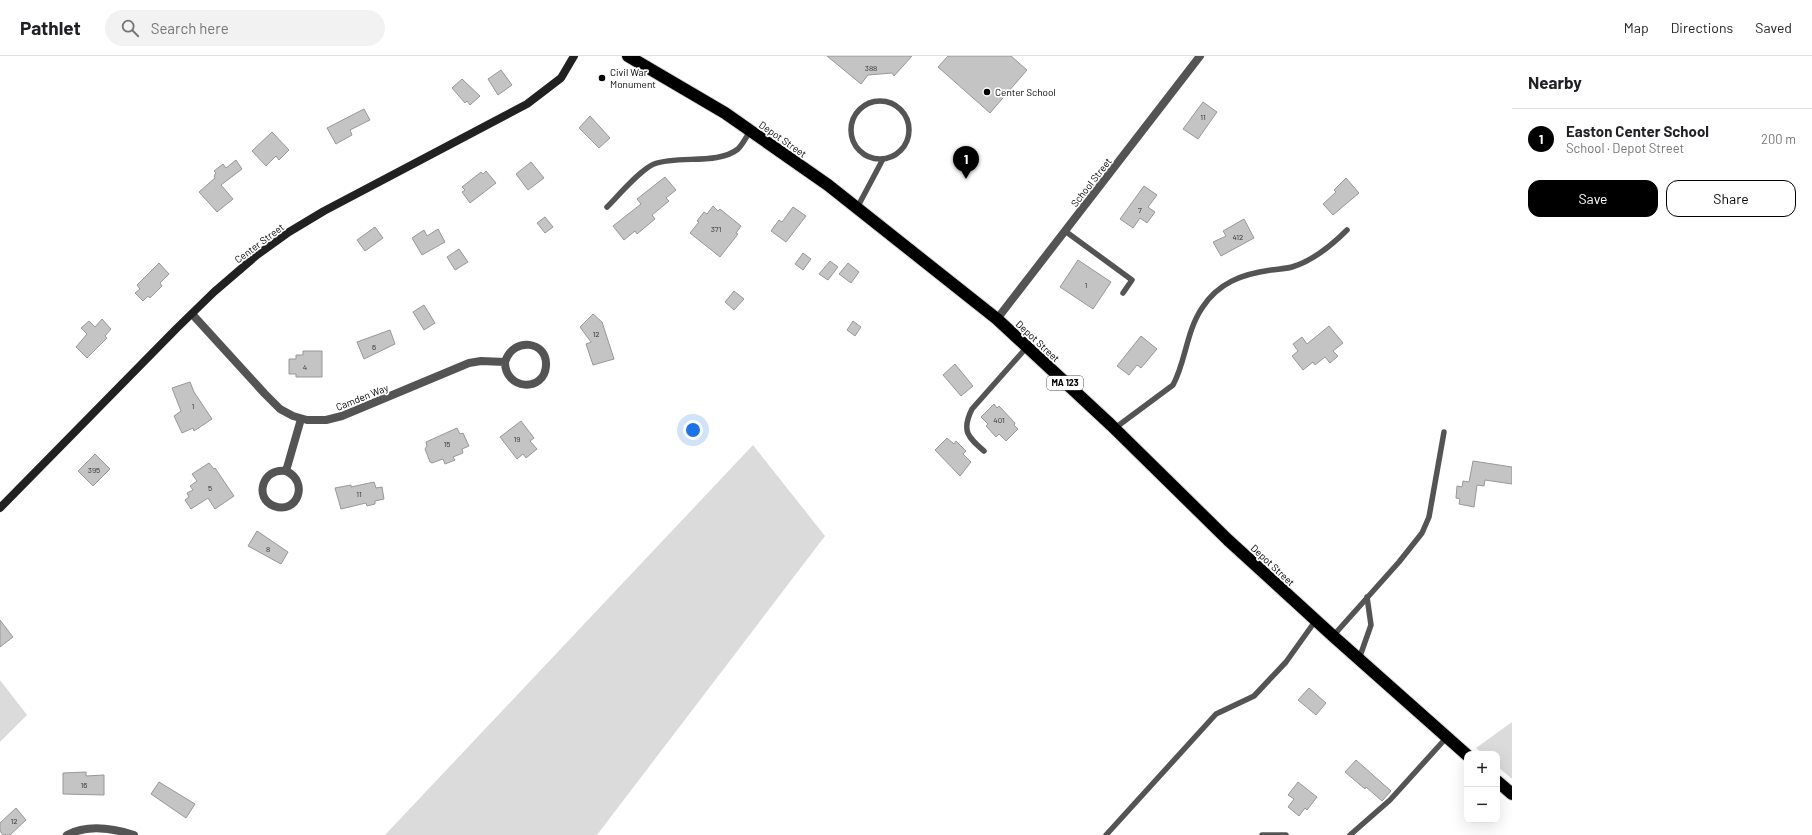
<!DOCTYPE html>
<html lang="en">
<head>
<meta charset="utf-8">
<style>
  :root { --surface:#fff; --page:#f2f2f2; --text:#202124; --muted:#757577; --line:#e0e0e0; --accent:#000 }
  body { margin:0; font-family:Barlow,sans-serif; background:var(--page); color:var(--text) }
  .controls { position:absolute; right:12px; bottom:12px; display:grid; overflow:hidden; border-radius:8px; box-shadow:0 4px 16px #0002 }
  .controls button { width:36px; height:36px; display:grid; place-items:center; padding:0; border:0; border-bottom:1px solid var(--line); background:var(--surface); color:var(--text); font:20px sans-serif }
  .you { position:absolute; left:693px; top:374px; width:14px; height:14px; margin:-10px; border:3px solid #fff; border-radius:50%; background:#1a73e8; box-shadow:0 0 0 6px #1a73e833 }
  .badge { display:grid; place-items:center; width:26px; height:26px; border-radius:50%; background:var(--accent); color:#fff; font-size:13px; font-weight:700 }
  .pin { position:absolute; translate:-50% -33px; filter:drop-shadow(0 1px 2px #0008) }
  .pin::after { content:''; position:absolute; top:21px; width:14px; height:12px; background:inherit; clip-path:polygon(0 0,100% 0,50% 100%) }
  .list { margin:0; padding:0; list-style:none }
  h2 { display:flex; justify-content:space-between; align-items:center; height:52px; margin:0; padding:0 16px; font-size:17px }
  h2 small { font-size:13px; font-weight:400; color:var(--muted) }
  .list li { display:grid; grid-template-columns:26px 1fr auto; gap:12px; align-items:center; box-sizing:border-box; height:60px; padding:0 16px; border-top:1px solid var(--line) }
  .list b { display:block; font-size:15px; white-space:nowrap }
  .list p { margin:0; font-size:13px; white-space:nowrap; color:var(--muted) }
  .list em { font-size:13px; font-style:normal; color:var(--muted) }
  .actions { display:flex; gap:8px; padding:12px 16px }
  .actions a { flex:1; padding:9px 0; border:1px solid var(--accent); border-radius:12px; text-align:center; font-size:14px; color:var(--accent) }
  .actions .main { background:var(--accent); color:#fff }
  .icon { flex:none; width:22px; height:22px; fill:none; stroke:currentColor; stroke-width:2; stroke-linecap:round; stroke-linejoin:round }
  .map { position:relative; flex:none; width:1512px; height:779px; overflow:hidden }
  header { display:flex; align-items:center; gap:24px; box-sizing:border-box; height:56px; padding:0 20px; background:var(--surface); border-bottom:1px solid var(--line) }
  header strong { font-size:19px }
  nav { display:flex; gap:22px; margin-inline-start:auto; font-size:14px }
  .search { width:280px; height:36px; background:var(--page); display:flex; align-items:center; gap:10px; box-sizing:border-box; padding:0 14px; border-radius:22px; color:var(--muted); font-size:15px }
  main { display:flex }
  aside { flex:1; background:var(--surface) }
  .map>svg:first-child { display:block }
  .green { fill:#dbdbdb }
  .building { fill:#c4c4c4; stroke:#989898 }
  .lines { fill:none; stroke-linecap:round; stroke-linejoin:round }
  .highway-casing { stroke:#dbdbdb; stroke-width:14 }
  .lane { stroke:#545454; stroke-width:5.5 }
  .street { stroke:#545454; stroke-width:8 }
  .secondary { stroke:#212121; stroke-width:8 }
  .highway { stroke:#000; stroke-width:12 }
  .poi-dot { fill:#000; stroke:#fff; stroke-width:1.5 }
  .labels { text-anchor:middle; stroke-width:3.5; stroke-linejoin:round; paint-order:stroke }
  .number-label { font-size:8px; fill:#313131 }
  .shield { fill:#fff; stroke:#4c4c4c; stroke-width:1 }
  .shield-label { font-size:9px; font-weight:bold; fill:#000 }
  .poi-label { font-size:10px; fill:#000; stroke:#fff; text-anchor:start }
  .street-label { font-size:10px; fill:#000; stroke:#fff }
</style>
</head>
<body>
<header>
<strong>Pathlet</strong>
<div class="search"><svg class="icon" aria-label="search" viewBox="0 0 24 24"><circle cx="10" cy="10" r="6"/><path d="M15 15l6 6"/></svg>Search here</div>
<nav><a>Map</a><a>Directions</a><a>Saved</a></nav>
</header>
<main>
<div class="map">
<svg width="1512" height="779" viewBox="0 0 1512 779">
  <rect width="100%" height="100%" fill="#fff"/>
  <g class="green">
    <polygon points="753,389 825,480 597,779 385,779"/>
    <polygon points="0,624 27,659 0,686"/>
    <polygon points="1512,666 1512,723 1497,710 1497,698 1483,698 1476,692"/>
  </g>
  <g class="building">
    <polygon points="827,0 912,0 894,20 892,17 868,19 861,28"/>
    <polygon points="948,0 1011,0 1027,14 990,57 938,11"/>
    <polygon points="501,14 512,29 498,39 488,23"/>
    <polygon points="462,23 480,40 470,49 467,45 465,47 452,32"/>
    <polygon points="1203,46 1217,56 1198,83 1183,73"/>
    <polygon points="364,53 370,64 350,74 352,79 336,88 327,72"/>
    <polygon points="590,60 610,82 599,92 579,72"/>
    <polygon points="272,76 289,94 279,104 276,100 266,110 252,95"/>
    <polygon points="236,104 242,113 221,129 233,143 217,156 199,136 215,122 214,120 216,117 214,115 223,108 226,112"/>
    <polygon points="531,106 544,122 528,134 516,118"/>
    <polygon points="486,115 496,127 470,147 462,136 465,134 462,131 481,116 483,118"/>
    <polygon points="665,121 676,134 666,142 669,145 652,159 655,163 637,178 635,175 624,184 613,170 641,148 637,143"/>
    <polygon points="1346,122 1359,137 1333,159 1323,148 1336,136 1334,134"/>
    <polygon points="1144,130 1157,139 1148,151 1155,156 1147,167 1140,162 1133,172 1120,163"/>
    <polygon points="713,150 718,155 720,153 741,170 736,177 738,178 720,201 690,177 699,166 697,165 704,156 707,158"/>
    <polygon points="793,151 806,160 786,186 771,175 779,164 782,166"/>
    <polygon points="545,161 553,171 545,177 537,167"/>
    <polygon points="1244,163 1254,182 1221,200 1213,186 1226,180 1223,175"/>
    <polygon points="375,171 383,182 365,195 357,184"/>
    <polygon points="438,173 445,186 422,199 412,182 424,174 427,180"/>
    <polygon points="459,193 468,206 455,214 447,201"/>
    <polygon points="803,197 811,203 803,214 795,208"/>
    <polygon points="1078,204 1111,226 1093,253 1060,231"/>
    <polygon points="830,205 838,211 828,224 819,218"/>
    <polygon points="159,207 169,218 160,227 162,230 150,242 148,240 143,245 135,237 140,233 137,229"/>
    <polygon points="848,207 859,216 851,227 839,218"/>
    <polygon points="734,235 744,243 734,254 725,246"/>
    <polygon points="424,249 435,267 424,274 413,256"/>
    <polygon points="593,258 602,266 614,303 593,309 586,288 591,286 580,271"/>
    <polygon points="102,263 111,273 105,280 107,282 87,302 76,291 87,278 81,272 89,265 95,271"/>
    <polygon points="853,265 861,271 855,280 847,274"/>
    <polygon points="1329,270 1343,287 1333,295 1338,300 1330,307 1325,301 1315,309 1313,306 1303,314 1292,300 1298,295 1293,288 1302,281 1307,288"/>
    <polygon points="390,274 395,288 364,303 357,286"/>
    <polygon points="1141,280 1157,293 1141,312 1137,309 1129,319 1117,310"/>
    <polygon points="303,295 322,295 322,321 296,321 296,318 289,318 289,303 296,303 296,299 303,299"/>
    <polygon points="955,308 973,330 961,340 943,319"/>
    <polygon points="190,326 194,336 212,363 194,375 193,372 182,377 174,360 181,355 172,332"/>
    <polygon points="994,348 997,352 999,350 1015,367 1014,369 1018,373 1006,385 999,378 996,381 986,370 988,368 981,361"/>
    <polygon points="521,365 534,382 530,385 537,393 526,402 523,398 517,403 500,381"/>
    <polygon points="457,372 460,378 463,377 469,390 462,393 463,397 453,401 455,404 445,408 443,403 432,407 430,406 425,393 427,390 426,386"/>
    <polygon points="947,382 954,388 956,385 966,395 963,398 971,406 960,420 935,394"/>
    <polygon points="95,398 110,413 93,430 78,415"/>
    <polygon points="1473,405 1512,411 1512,428 1485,424 1484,430 1477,429 1474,451 1459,448 1460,443 1456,442 1457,430 1462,431 1463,425 1469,426"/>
    <polygon points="209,407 214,413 215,412 234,440 215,453 208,442 191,453 185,444 189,441 187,437 193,434 190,430 197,425 192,418"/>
    <polygon points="374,426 376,432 382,431 384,443 375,445 375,448 367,450 366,447 341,453 335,432 351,429 351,431"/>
    <polygon points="257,475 288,496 281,508 248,490"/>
    <polygon points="0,564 13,581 0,591"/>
    <polygon points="1309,632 1326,647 1316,659 1298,644"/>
    <polygon points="1356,704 1391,735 1382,745 1366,731 1365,733 1345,716"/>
    <polygon points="86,716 86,720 104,719 104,739 63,738 63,717"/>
    <polygon points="159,726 195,748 186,762 151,738"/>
    <polygon points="1298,726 1317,741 1307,754 1305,752 1299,760 1288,751 1294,743 1288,739"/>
    <polygon points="16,752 26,764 10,779 3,779 0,775 0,767"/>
  </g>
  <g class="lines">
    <g class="highway-casing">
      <g id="highway">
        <polyline points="628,0 725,57 828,129 997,263 1111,369 1228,484 1333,580 1467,699"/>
        <polyline points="1497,725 1512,738"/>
      </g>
    </g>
    <g class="lane">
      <circle cx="880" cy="74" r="29"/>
      <path d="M607 151C618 140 641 113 654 108 679 99 718 109 738 93 743 88 747 80 750 75"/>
      <polyline points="857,152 883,103"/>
      <polyline points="1065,175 1132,224 1123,237"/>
      <path d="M1115 372 1173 329C1186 305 1186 276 1202 252 1218 227 1242 218 1271 214 1277 213 1285 213 1292 211 1312 205 1332 189 1347 174"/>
      <path d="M984 395C968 381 961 375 972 353L1027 291"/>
      <polyline points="1333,580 1399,506 1422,477 1429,461 1444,376"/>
      <polyline points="1359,603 1371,569 1367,541"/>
      <polyline points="1106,779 1216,658 1254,640 1286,606 1316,564"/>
      <polyline points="1262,779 1286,779"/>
      <polyline points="1350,779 1390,744 1447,681"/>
    </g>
    <g class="street">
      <path d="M192 258 265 338 280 353 293 360 307 364H326L342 360 469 307 481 305 505 306C505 334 544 337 546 310 548 285 513 280 505 306"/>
      <polyline points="997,263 1200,0"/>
      <path d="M286 415C310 426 297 459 274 450 253 442 263 411 286 415L301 363"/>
      <path d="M67 779C88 768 112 772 134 779"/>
    </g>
    <polyline class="secondary" points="0,452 177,272 214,236 257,199 289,176 324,155 527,48 561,22 574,0"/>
    <use href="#highway" class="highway"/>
  </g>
  <g class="poi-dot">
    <circle cx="602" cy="22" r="4"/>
    <circle cx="987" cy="36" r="4"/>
  </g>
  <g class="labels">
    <g class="number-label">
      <text x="871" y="15">388</text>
      <text x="1203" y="64">11</text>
      <text x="1140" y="157">7</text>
      <text x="716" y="176">371</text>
      <text x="1238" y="184">412</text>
      <text x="1086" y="232">1</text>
      <text x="596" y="281">12</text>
      <text x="374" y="294">6</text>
      <text x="305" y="314">4</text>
      <text x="193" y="353">1</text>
      <text x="999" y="367">401</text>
      <text x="517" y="386">19</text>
      <text x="447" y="391">15</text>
      <text x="94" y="417">395</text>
      <text x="210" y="435">5</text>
      <text x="359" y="441">11</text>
      <text x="268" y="496">8</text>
      <text x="84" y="732">16</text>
      <text x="14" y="768">12</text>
    </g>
    <rect class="shield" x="1047" y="320" width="36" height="14" rx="3"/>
    <g class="shield-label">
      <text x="1065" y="330">MA 123</text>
    </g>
    <g class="poi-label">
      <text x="610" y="20">Civil War<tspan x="610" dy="12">Monument</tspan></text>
      <text x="995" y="40">Center School</text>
    </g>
    <g class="street-label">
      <text transform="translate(783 83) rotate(35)" y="4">Depot Street</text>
      <text transform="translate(1091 126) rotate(-52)" y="4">School Street</text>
      <text transform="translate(259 187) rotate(-37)" y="4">Center Street</text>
      <text transform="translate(1038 285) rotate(43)" y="4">Depot Street</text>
      <text transform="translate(362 341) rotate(-22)" y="4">Camden Way</text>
      <text transform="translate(1273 509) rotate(43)" y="4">Depot Street</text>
    </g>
  </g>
</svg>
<div class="controls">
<button>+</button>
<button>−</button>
</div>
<div class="you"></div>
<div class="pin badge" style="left:966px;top:123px">1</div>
</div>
<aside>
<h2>Nearby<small></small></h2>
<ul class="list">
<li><span class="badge">1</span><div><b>Easton Center School</b><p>School · Depot Street</p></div><em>200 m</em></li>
</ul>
<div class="actions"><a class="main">Save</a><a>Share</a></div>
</aside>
</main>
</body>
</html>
